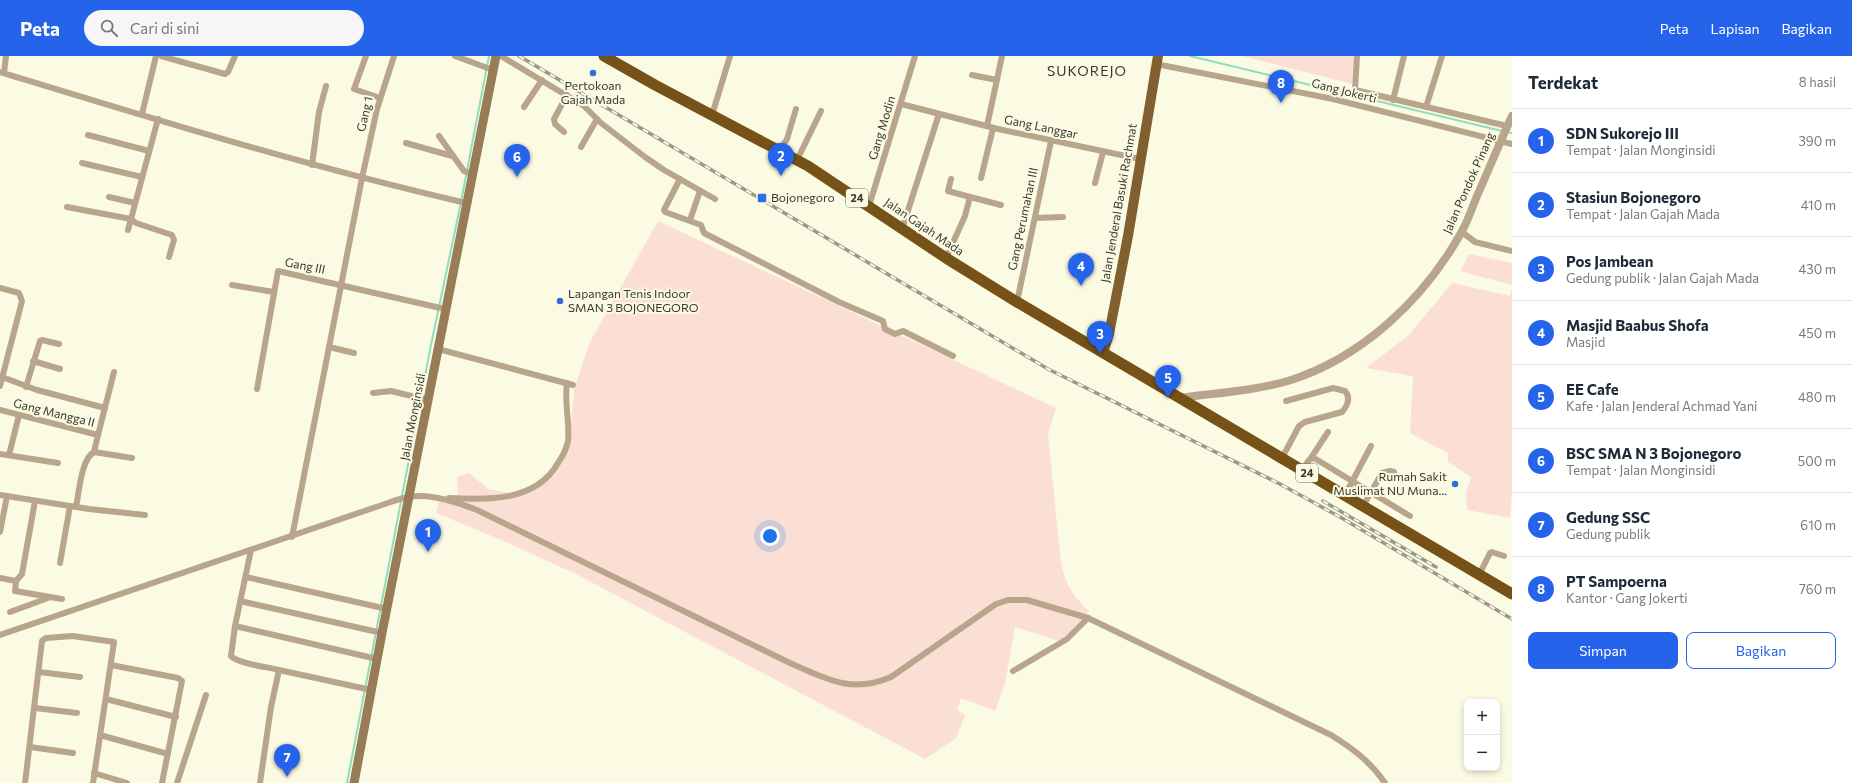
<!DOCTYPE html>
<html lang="id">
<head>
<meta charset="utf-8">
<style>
  :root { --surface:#fff; --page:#f6f6f7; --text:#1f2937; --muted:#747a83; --line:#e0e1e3; --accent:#2563eb }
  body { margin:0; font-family:Commissioner,sans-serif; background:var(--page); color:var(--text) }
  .controls { position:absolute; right:12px; bottom:12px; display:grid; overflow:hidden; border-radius:8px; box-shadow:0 2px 6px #0003 }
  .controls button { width:36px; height:36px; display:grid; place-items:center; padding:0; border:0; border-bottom:1px solid var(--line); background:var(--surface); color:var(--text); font:20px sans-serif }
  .you { position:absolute; left:770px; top:480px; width:14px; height:14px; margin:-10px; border:3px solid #fff; border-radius:50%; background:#1a73e8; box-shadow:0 0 0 6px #1a73e833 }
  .badge { display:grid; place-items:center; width:26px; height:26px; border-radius:50%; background:var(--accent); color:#fff; font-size:13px; font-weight:700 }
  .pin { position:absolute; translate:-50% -33px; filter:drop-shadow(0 1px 2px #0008) }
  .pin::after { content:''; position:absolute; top:21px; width:14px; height:12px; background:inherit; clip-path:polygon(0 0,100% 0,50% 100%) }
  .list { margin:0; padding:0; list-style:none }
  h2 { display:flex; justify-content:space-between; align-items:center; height:52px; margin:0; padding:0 16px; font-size:17px }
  h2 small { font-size:13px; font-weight:400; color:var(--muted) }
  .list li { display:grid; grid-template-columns:26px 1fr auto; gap:12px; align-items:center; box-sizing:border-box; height:64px; padding:0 16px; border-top:1px solid var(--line) }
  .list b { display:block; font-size:15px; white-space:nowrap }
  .list p { margin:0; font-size:13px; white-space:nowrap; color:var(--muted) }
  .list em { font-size:13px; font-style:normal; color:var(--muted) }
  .actions { display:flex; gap:8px; padding:12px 16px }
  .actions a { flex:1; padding:9px 0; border:1px solid var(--accent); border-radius:8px; text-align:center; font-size:14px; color:var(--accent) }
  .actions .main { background:var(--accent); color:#fff }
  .icon { flex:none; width:22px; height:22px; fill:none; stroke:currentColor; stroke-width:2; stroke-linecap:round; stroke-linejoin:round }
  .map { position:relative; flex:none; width:1512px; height:727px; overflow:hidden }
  header { display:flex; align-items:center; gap:24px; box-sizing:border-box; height:56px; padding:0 20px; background:var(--accent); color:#fff }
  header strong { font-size:19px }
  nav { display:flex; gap:22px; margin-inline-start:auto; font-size:14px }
  .search { width:280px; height:36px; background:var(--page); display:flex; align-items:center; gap:10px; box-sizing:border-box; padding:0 14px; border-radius:22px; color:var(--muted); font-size:15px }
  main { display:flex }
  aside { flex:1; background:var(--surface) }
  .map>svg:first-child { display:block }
  .green { fill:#fcdfd4 }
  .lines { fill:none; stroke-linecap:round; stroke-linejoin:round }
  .stream { stroke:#8edebe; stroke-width:2 }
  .minor { stroke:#b8a58c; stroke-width:6 }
  .tertiary { stroke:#b8a58c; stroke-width:8 }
  .secondary { stroke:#987c58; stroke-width:9 }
  .primary { stroke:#815f30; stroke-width:10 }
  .trunk { stroke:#775218; stroke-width:11 }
  .rail-casing { stroke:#9a9988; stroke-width:3.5 }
  .rail { stroke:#fbfae2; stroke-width:2; stroke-dasharray:6; stroke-linecap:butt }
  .poi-dot { fill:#2c70dd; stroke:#fbfae2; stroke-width:1.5 }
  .labels { text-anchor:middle; stroke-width:4; stroke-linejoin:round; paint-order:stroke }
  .shield { fill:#fbfae2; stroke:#747365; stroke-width:1 }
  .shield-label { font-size:11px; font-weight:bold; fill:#3a3930 }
  .poi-label { font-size:12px; fill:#3a3930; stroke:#fbfae2; text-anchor:start }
  .street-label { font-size:12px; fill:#3a3930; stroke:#fbfae2 }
  .quarter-label { font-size:14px; letter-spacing:1px; fill:#3a3930; stroke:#fbfae2 }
</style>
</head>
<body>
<header>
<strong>Peta</strong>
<div class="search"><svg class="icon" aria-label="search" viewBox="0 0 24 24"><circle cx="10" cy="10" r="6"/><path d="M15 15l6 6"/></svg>Cari di sini</div>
<nav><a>Peta</a><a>Lapisan</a><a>Bagikan</a></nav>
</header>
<main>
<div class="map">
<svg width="1512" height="727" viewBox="0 0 1512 727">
  <rect width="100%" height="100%" fill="#fbfae2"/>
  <g class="green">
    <polygon points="1243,0 1354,0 1352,28 1246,1"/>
    <path d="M658 165 1056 352 1048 378 1060 498C1064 525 1069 536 1089 555L1072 576 1059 585 1015 571 1005 628 995 655 961 642 957 654 965 659 956 682 925 703 576 518 506 486 436 457 439 445 453 447 458 437 457 421 469 417 488 433 521 439 554 419 567 394 570 384 574 333 590 286Z"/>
    <polygon points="1469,198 1512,207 1512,229 1460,215"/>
    <polygon points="1452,227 1510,240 1512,232 1512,437 1510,462 1467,454 1466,437 1471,421 1448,406 1448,397 1410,377 1413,320 1366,312 1409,279"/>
  </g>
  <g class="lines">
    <g class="stream">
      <polyline points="1190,0 1502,75"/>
      <polyline points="1507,76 1512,77"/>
      <polyline points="347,727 431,289 460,151 489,0"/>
    </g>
    <g class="minor">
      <polyline points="161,0 225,18 228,16 235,0"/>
      <polyline points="366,0 354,33 380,42"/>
      <polyline points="455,0 493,14"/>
      <polyline points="501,0 584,50 601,67 645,101 664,114 715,143"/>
      <polyline points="1357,0 1355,34 1507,70"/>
      <polyline points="1156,8 1333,43 1512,88"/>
      <path d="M0 16C154 63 309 111 466 147"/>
      <polyline points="4,17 6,0"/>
      <polyline points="972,19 997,24"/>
      <polyline points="1393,44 1404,0"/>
      <polyline points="901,48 998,73 1140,103"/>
      <polyline points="524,51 542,24"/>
      <polyline points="1426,51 1442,0"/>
      <polyline points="142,58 156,0"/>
      <polyline points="712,59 730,0"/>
      <polyline points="987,70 1002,0"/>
      <polyline points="564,76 555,68 554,63 567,39"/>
      <polyline points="88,79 149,95"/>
      <polyline points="439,80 464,115 472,118"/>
      <polyline points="406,87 452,100"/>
      <polyline points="581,91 597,63"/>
      <polyline points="780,94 787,83 796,53"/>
      <polyline points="797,104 821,55"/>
      <polyline points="82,107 142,121"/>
      <polyline points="312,109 319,56 326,30"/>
      <polyline points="981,122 993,72"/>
      <polyline points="680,123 664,154 665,156 701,169 704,177 839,246 883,265 885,273 895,278 903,275 953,300"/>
      <polyline points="951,123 948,135 970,141"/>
      <polyline points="1095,127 1103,96"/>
      <polyline points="109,141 135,147"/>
      <polyline points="869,150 915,0"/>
      <polyline points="67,151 131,163 136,167 172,179 174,184 169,201"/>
      <polyline points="1035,162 1063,161"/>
      <polyline points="690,164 700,135"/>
      <polyline points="902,173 939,58"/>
      <polyline points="128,174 158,63"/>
      <polyline points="1462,176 1475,186 1512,195"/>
      <polyline points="946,202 965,160 970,141 1001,149"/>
      <polyline points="232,229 274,236"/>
      <polyline points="0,232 19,237 22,245 0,330"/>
      <polyline points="1017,246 1051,85"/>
      <polyline points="329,291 354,297"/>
      <polyline points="438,293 573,329"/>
      <polyline points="33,305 60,313"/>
      <polyline points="2,321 37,334 105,352"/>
      <polyline points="26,331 40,285 42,284 59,288"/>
      <polyline points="257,333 278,215 445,253"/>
      <polyline points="373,337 391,335 428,344"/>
      <path d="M0 354 98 379 94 396C81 403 79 437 76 451"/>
      <polyline points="98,379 114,316"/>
      <polyline points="94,396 132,402"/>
      <polyline points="0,398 58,407"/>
      <polyline points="9,399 19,359"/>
      <path d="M1282 402 1299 370 1305 366 1342 356C1348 349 1351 342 1345 335L1333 332 1286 345"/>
      <polyline points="1311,402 1328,376"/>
      <polyline points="1302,414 1309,404 1314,402 1410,460"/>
      <polyline points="0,439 89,453 145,459"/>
      <polyline points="1345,439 1371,390"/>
      <path d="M449 442C487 444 536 446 558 407 563 400 566 394 568 385 570 366 564 347 567 327"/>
      <polyline points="1363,450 1382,417 1390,415 1394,416"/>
      <polyline points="0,476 7,440"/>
      <polyline points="292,481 362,122 377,53 394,0"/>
      <path d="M251 494 235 570 231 600C238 608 268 611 279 614"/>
      <polyline points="60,507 70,450"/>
      <polyline points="1479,519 1490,497 1492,496 1504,500"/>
      <polyline points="246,521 387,553"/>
      <polyline points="0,522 16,525 22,518 35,445"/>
      <polyline points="16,525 15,535 62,543"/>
      <polyline points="240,545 382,577"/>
      <polyline points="10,556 48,542"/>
      <polyline points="235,570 377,603"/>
      <path d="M0 579 379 450C389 447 399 442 410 441 429 437 459 447 477 454L790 607C826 623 852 638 891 621L996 548 1008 544H1027L1088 562 1331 679C1352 692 1371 706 1385 727"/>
      <polyline points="111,609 178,622 182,625 162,727"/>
      <polyline points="1013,615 1067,583 1088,562"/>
      <polyline points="39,616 80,621"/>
      <polyline points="106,643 176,661"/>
      <polyline points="35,652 77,657"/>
      <polyline points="100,679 168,698"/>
      <polyline points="30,691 73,697"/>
      <polyline points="94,717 127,727"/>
      <polyline points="25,727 42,585 46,582 73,580 114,586 93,727"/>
      <polyline points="177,727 206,639"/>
      <polyline points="260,727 271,651 279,614 371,634"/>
    </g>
    <path class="tertiary" d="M1180 342C1216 337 1253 335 1288 325 1362 302 1424 243 1461 177 1468 165 1472 152 1477 140 1489 113 1500 86 1512 60"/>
    <polyline class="secondary" points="354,727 382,577 496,0"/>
    <polyline class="primary" points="1103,297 1109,278 1128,180 1158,0"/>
    <polyline class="trunk" points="604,0 655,29 808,110 946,202 1017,246 1512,538"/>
    <g class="rail-casing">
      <g id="rail">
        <polyline points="519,0 1048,313 1280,428 1340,461 1512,563"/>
        <polyline points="1323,445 1436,511"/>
      </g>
    </g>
    <use href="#rail" class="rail"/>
  </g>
  <g class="poi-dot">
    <circle cx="593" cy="17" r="4"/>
    <rect x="757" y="137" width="10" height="10" rx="2"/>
    <circle cx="560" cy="245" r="4"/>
    <circle cx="1455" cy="428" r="4"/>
  </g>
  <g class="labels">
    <g class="shield">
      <rect x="846" y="133" width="22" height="18" rx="3"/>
      <rect x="1296" y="408" width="22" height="18" rx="3"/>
    </g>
    <g class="shield-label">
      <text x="857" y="146">24</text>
      <text x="1307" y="421">24</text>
    </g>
    <g class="poi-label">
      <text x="593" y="34" text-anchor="middle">Pertokoan<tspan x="593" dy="14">Gajah Mada</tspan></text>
      <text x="771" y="146">Bojonegoro</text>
      <text x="568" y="242">Lapangan Tenis Indoor<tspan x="568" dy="14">SMAN 3 BOJONEGORO</tspan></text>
      <text x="1447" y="425" text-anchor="end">Rumah Sakit<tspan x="1447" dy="14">Muslimat NU Muna…</tspan></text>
    </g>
    <g class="street-label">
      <text transform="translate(1344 35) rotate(14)" y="4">Gang Jokerti</text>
      <text transform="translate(365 58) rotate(-77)" y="4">Gang 1</text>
      <text transform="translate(1041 71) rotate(12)" y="4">Gang Langgar</text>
      <text transform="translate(882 72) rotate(-73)" y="4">Gang Modin</text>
      <text transform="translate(1469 127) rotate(-66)" y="4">Jalan Pondok Pinang</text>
      <text transform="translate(1119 147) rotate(-80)" y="4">Jalan Jenderal Basuki Rachmat</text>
      <text transform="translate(1023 163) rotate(-78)" y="4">Gang Perumahan III</text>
      <text transform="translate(924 171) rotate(34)" y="4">Jalan Gajah Mada</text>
      <text transform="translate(305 210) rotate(11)" y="4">Gang III</text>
      <text transform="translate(54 357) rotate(14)" y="4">Gang Mangga II</text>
      <text transform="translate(413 361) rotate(-79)" y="4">Jalan Monginsidi</text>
    </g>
    <g class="quarter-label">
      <text x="1087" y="20">SUKOREJO</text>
    </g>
  </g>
</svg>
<div class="controls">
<button>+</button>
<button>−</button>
</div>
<div class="you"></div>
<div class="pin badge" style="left:428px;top:496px">1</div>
<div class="pin badge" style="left:781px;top:120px">2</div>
<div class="pin badge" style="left:1100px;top:298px">3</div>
<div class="pin badge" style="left:1081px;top:230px">4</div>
<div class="pin badge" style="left:1168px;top:342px">5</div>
<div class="pin badge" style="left:517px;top:121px">6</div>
<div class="pin badge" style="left:287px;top:721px">7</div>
<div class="pin badge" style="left:1281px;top:47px">8</div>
</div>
<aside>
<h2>Terdekat<small>8 hasil</small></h2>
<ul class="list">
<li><span class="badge">1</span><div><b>SDN Sukorejo III</b><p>Tempat · Jalan Monginsidi</p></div><em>390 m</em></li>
<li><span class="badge">2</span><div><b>Stasiun Bojonegoro</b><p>Tempat · Jalan Gajah Mada</p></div><em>410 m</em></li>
<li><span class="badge">3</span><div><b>Pos Jambean</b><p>Gedung publik · Jalan Gajah Mada</p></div><em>430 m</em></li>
<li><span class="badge">4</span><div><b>Masjid Baabus Shofa</b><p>Masjid</p></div><em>450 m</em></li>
<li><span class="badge">5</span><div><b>EE Cafe</b><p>Kafe · Jalan Jenderal Achmad Yani</p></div><em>480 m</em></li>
<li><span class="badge">6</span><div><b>BSC SMA N 3 Bojonegoro</b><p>Tempat · Jalan Monginsidi</p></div><em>500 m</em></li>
<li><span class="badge">7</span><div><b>Gedung SSC</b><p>Gedung publik</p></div><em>610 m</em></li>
<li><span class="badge">8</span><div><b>PT Sampoerna</b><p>Kantor · Gang Jokerti</p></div><em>760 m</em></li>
</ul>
<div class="actions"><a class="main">Simpan</a><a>Bagikan</a></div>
</aside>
</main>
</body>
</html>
